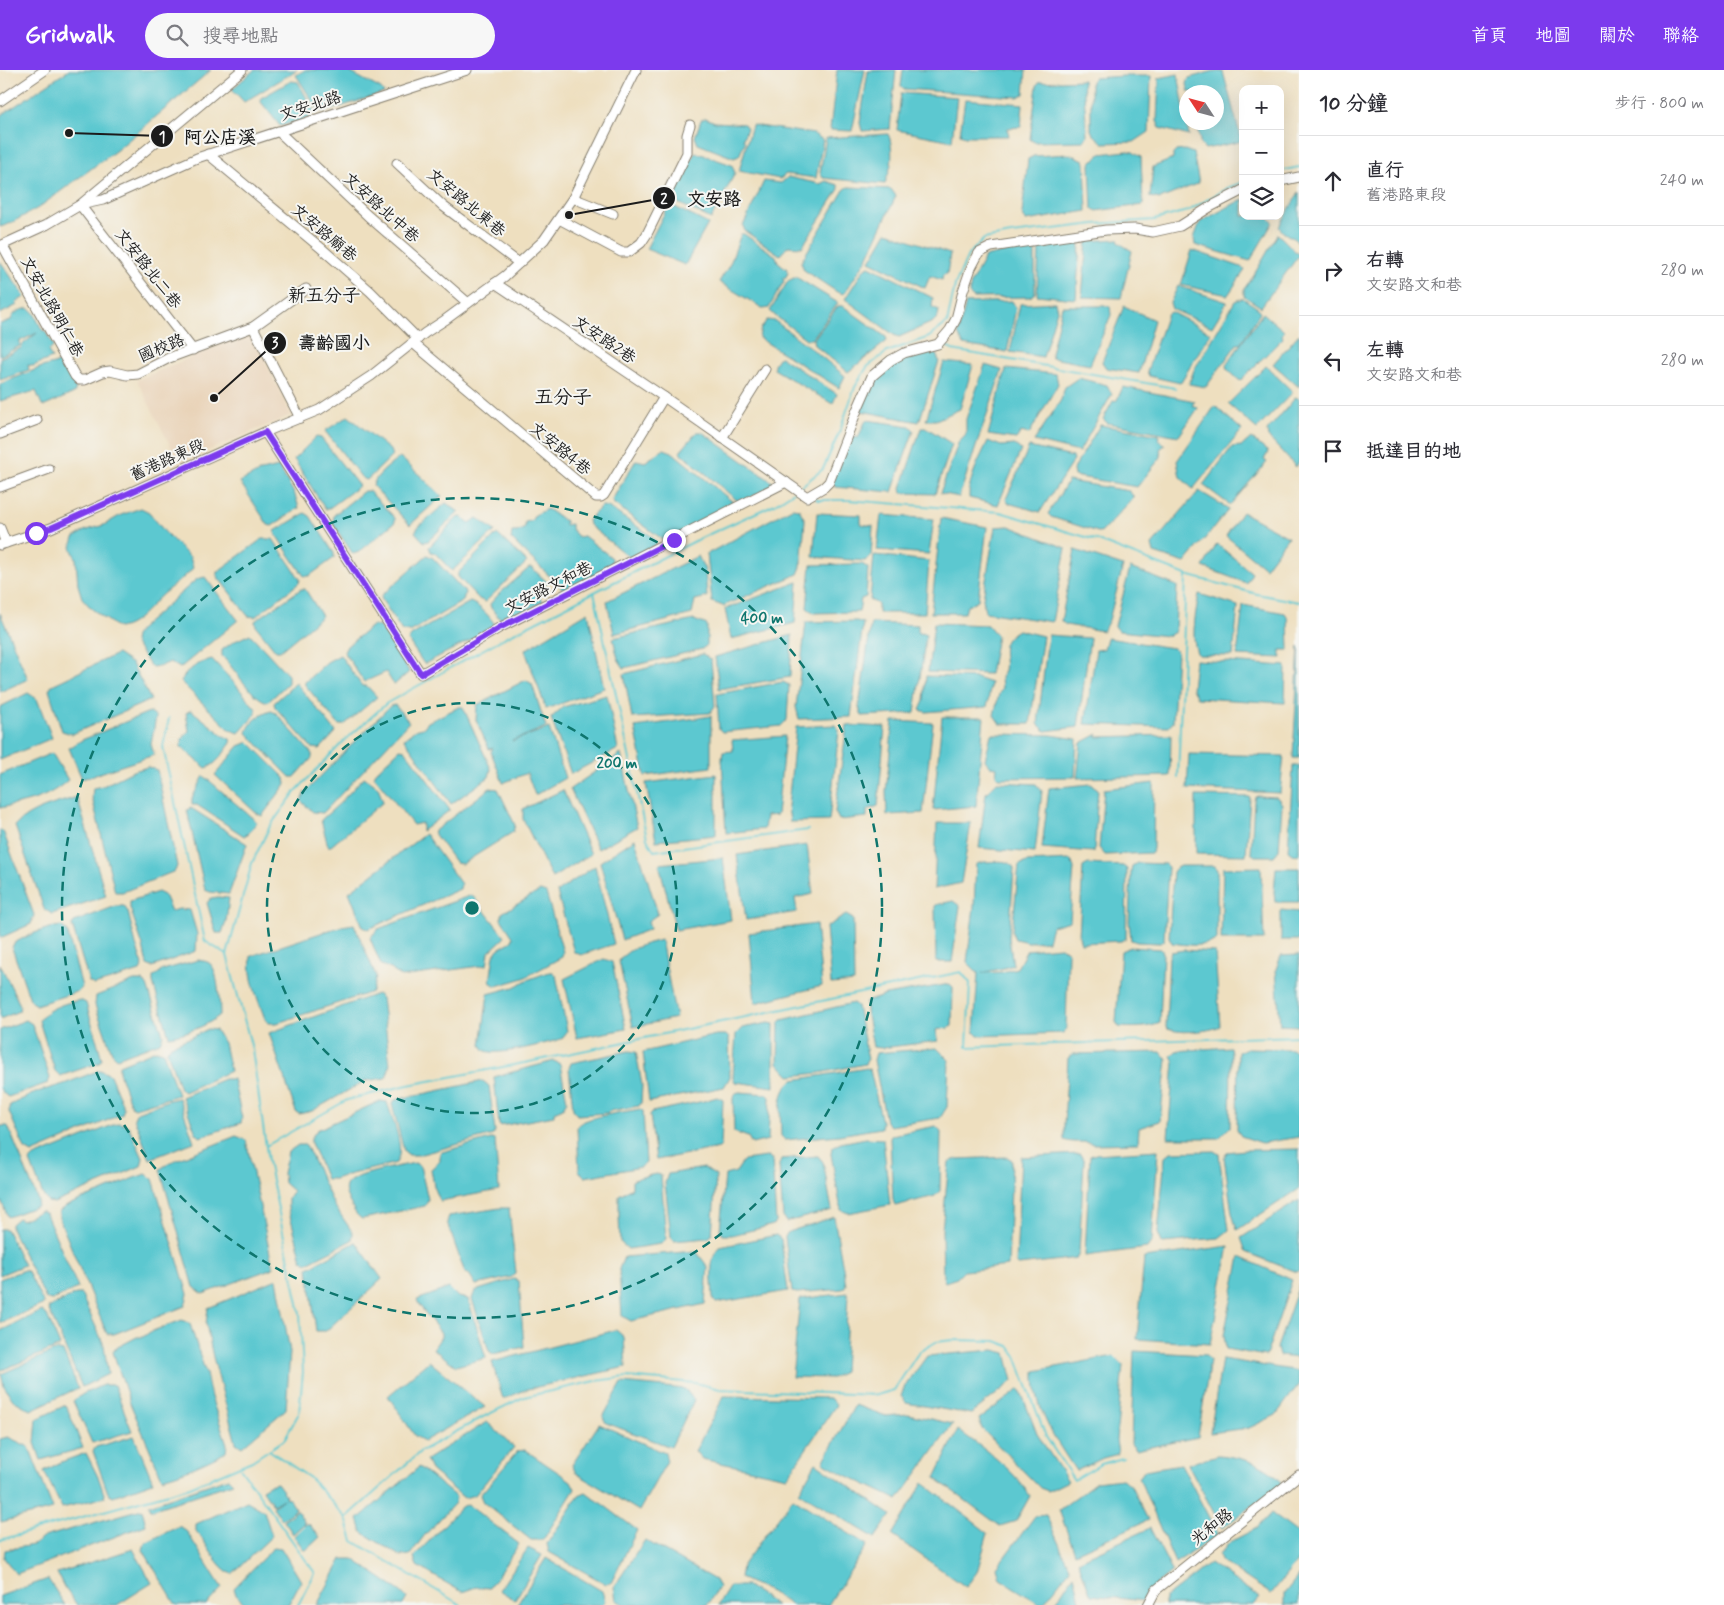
<!DOCTYPE html>
<html lang="zh-TW">
<head>
<meta charset="utf-8">
<style>
  :root { --surface:#fff; --page:#f7f7f7; --text:#2b2b33; --muted:#7c7c81; --line:#e1e1e2; --accent:#7c3aed }
  body { margin:0; font-family:Mynerve,"LXGW WenKai TC",sans-serif; background:var(--page); color:var(--text) }
  .controls { position:absolute; right:15px; top:15px; display:grid; overflow:hidden; border-radius:10px; box-shadow:0 5px 20px #0002 }
  .controls button { width:45px; height:45px; display:grid; place-items:center; padding:0; border:0; border-bottom:1px solid var(--line); background:var(--surface); color:var(--text); font:25px sans-serif }
  .compass { position:absolute; left:1179px; top:15px; width:45px; height:45px; border-radius:50%; background:var(--surface); box-shadow:0 5px 20px #0002; rotate:306deg }
  .stop { position:absolute; width:15px; height:15px; margin:-11px; border:4px solid #7c3aed; border-radius:50%; background:#fff }
  .stop.end { background:#7c3aed; border-color:#fff; box-shadow:0 1px 5px #0008 }
  .list { margin:0; padding:0; list-style:none }
  h2 { display:flex; justify-content:space-between; align-items:center; height:65px; margin:0; padding:0 20px; font-size:21px }
  h2 small { font-size:16px; font-weight:400; color:var(--muted) }
  .list li { display:grid; grid-template-columns:32px 1fr auto; gap:15px; align-items:center; box-sizing:border-box; height:90px; padding:0 20px; border-top:1px solid var(--line) }
  .list b { display:block; font-size:19px; white-space:nowrap }
  .list p { margin:0; font-size:16px; white-space:nowrap; color:var(--muted) }
  .list em { font-size:16px; font-style:normal; color:var(--muted) }
  .icon { flex:none; width:28px; height:28px; fill:none; stroke:currentColor; stroke-width:2; stroke-linecap:round; stroke-linejoin:round }
  .map { position:relative; flex:none; width:1299px; height:1535px; overflow:hidden }
  header { display:flex; align-items:center; gap:30px; box-sizing:border-box; height:70px; padding:0 25px; background:var(--accent); color:#fff }
  header strong { font-size:24px }
  nav { display:flex; gap:28px; margin-inline-start:auto; font-size:18px }
  .search { width:350px; height:45px; background:var(--page); display:flex; align-items:center; gap:12px; box-sizing:border-box; padding:0 18px; border-radius:28px; color:var(--muted); font-size:19px }
  main { display:flex }
  aside { flex:1; background:var(--surface) }
  .map>svg:first-child { display:block }
  .built { fill:#e9d3b8 }
  .water { fill:#5bc8d0; stroke:#3c7276 }
  .lines { fill:none; stroke-linecap:round; stroke-linejoin:round }
  .stream { stroke:#5bc8d0; stroke-width:2 }
  .minor-casing { stroke:#857e6e; stroke-width:11 }
  .minor { stroke:#fff; stroke-width:9 }
  .route { stroke:#7c3aed; stroke-width:6 }
  .ring { fill:none; stroke:#0f766e; stroke-width:2.5; stroke-dasharray:9 6 }
  .labels { text-anchor:middle; stroke-width:4; stroke-linejoin:round; paint-order:stroke }
  .street-label { font-size:16px; fill:#1c1c1c; stroke:#f6f6f2 }
  .neighbourhood-label { font-size:18px; fill:#1c1c1c; stroke:#f6f6f2 }
  .quarter-label { font-size:19px; fill:#1c1c1c; stroke:#f6f6f2 }
  .centre { fill:#0f766e; stroke:#f6f6f2; stroke-width:2.5 }
  .ring-label { font-size:15px; text-anchor:middle; font-weight:bold; fill:#0f766e; stroke:#f6f6f2; stroke-width:4; stroke-linejoin:round; paint-order:stroke }
  .leader { fill:none; stroke:#1c1c1c; stroke-width:2 }
  .callout-dot { fill:#1c1c1c; stroke:#f6f6f2; stroke-width:2 }
  .mark-label { font-size:15px; text-anchor:middle; font-weight:bold; fill:#fff }
  .callout-label { font-size:18px; text-anchor:middle; font-weight:bold; fill:#1c1c1c; stroke:#f6f6f2; stroke-width:4; stroke-linejoin:round; paint-order:stroke }
</style>
</head>
<body>
<header>
<strong>Gridwalk</strong>
<div class="search"><svg class="icon" aria-label="search" viewBox="0 0 24 24"><circle cx="10" cy="10" r="6"/><path d="M15 15l6 6"/></svg>搜尋地點</div>
<nav><a>首頁</a><a>地圖</a><a>關於</a><a>聯絡</a></nav>
</header>
<main>
<div class="map">
<svg width="1299" height="1535" viewBox="0 0 1299 1535">
  <rect width="100%" height="100%" fill="#f6f6f2"/>
  <filter id="ink" filterUnits="userSpaceOnUse"><feTurbulence type="fractalNoise" baseFrequency=".02" numOctaves="2"/><feDisplacementMap in="SourceGraphic" scale="10" xChannelSelector="R" yChannelSelector="G"/><feConvolveMatrix kernelMatrix="1 2 1 2 8 2 1 2 1" color-interpolation-filters="sRGB"/></filter>
  <filter id="wash" filterUnits="userSpaceOnUse"><feTurbulence type="fractalNoise" baseFrequency=".0096" numOctaves="4" result="noise"/><feDisplacementMap in="SourceGraphic" scale="20" xChannelSelector="R" yChannelSelector="G"/><feGaussianBlur stdDeviation="1.12" result="paint"/><feColorMatrix in="noise" values="0 0 0 0 0 0 0 0 0 0 0 0 0 0 0 0 0 1.4 0 .05"/><feComposite in="paint" operator="in"/></filter>
  <g filter="url(#wash)">
    <rect width="100%" height="100%" fill="#eedfbf"/>
    <polygon class="built" points="251,262 291,345 179,393 137,310"/>
    <g class="water">
      <polygon points="69,0 211,0 118,79 38,138 9,154 0,157 0,46"/>
      <polygon points="254,0 297,0 244,32 232,19"/>
      <polygon points="305,0 346,0 381,19 384,23 324,42 316,37 296,5"/>
      <polygon points="837,0 865,0 852,61 830,60"/>
      <polygon points="896,0 890,59 862,61 860,53 868,1"/>
      <polygon points="903,0 1026,0 1024,24 1018,27 904,19 901,16"/>
      <polygon points="1214,1 1223,2 1241,68 1239,72 1205,79 1201,75 1196,53 1216,52 1216,22 1189,22 1187,14 1189,8"/>
      <polygon points="1178,4 1189,66 1160,58 1157,51 1159,8"/>
      <polygon points="1123,6 1151,6 1149,62 1134,72 1103,73 1093,64 1091,60 1091,11 1094,8"/>
      <polygon points="1083,10 1087,66 1084,71 1034,72 1030,69 1037,16 1039,12"/>
      <polygon points="291,11 298,12 314,41 309,48 280,56 261,32 261,28"/>
      <polygon points="901,23 957,27 952,71 897,60"/>
      <polygon points="965,29 1023,34 1021,57 1007,58 1009,66 965,66 960,64"/>
      <polygon points="705,48 715,52 744,54 747,58 743,69 745,72 739,86 734,88 698,74 695,67 701,50"/>
      <polygon points="752,55 814,64 823,70 816,108 786,104 780,109 739,101"/>
      <path d="M888 64C892 70 893 91 890 98 889 104 886 108 885 114L823 108 820 103 826 68Z"/>
      <polygon points="1185,80 1193,83 1199,113 1160,129 1150,127 1153,97 1173,89 1173,84 1176,81"/>
      <polygon points="1127,81 1133,82 1141,87 1143,135 1095,141 1092,139 1090,94 1093,90 1096,89 1100,84"/>
      <polygon points="695,82 732,95 735,103 711,149 672,130"/>
      <polygon points="1069,84 1084,90 1085,93 1087,141 1026,151 1022,144 1028,89 1034,86"/>
      <polygon points="788,107 820,114 826,111 838,115 839,119 802,177 788,176 780,185 745,161 743,156 764,111 781,113"/>
      <polygon points="848,117 891,119 896,126 866,190 844,224 837,222 804,200 801,192 844,120"/>
      <polygon points="1299,122 1299,172 1283,162 1279,157"/>
      <polygon points="1243,129 1243,146 1267,146 1273,152 1250,191 1195,175 1194,168 1200,152"/>
      <polygon points="669,134 708,154 685,195 646,179"/>
      <polygon points="887,162 950,184 947,204 943,205 942,210 930,206 925,218 870,191"/>
      <polygon points="741,164 744,164 776,186 778,192 787,199 788,203 785,208 782,208 784,211 769,238 764,239 719,212 730,194"/>
      <polygon points="1278,164 1299,185 1261,237 1244,226 1244,219 1252,208"/>
      <polygon points="1118,169 1119,173 1132,181 1121,228 1082,227 1087,171"/>
      <polygon points="1067,171 1080,174 1076,229 1037,225 1039,177"/>
      <polygon points="1030,176 1035,180 1035,223 1030,227 974,228 969,224 971,213 985,187"/>
      <polygon points="1192,180 1241,197 1245,200 1228,225 1181,215"/>
      <polygon points="0,191 25,227 16,232 17,235 0,244"/>
      <polygon points="869,196 933,228 932,237 939,240 938,247 933,252 899,267 894,265 845,229 864,199"/>
      <polygon points="796,207 838,233 812,269 806,269 773,244 770,241 788,211"/>
      <polygon points="1178,216 1227,232 1212,257 1172,239 1170,233"/>
      <polygon points="1243,228 1259,239 1260,243 1240,274 1237,274 1206,317 1189,314 1194,300 1235,231"/>
      <polygon points="1012,231 1016,238 1007,282 963,275 958,263 966,233"/>
      <polygon points="1055,232 1057,240 1043,287 1010,282 1020,234"/>
      <polygon points="838,236 843,236 886,267 887,271 848,302 814,275 813,270"/>
      <polygon points="1062,236 1110,236 1111,245 1090,295 1052,288 1051,284"/>
      <polygon points="1124,236 1154,250 1139,303 1106,298 1102,292"/>
      <path d="M29 238 34 243 42 260 45 261 54 276 48 281 52 288 33 296 28 295 29 300 0 310V288L21 278 23 274 37 263 20 271V276L0 286V254L11 250C14 241 21 240 29 238Z"/>
      <polygon points="1171,242 1211,263 1180,313 1149,306 1147,301 1167,244"/>
      <polygon points="1263,243 1284,261 1282,265 1283,268 1240,311 1227,299 1226,295"/>
      <polygon points="767,250 775,251 812,279 845,306 839,318 759,268 761,258"/>
      <polygon points="1299,264 1299,317 1273,294"/>
      <polygon points="925,280 936,284 939,291 919,352 861,341 867,319 881,300 906,284"/>
      <polygon points="781,287 837,324 833,333 831,333 774,299 774,294 778,288"/>
      <polygon points="61,292 64,295 76,318 74,323 45,336 42,335 36,321 0,331 0,314 42,297"/>
      <polygon points="944,292 973,295 960,339 936,350 926,350"/>
      <polygon points="985,295 1002,300 959,427 940,423 959,371 966,364 966,349"/>
      <polygon points="1266,296 1293,322 1257,359 1228,334"/>
      <polygon points="1006,299 1056,304 1058,314 1029,364 1021,362 1016,369 988,365"/>
      <polygon points="1078,308 1107,315 1112,324 1079,382 1034,371 1061,330 1065,317"/>
      <polygon points="1123,317 1195,331 1192,335 1198,338 1179,366 1107,353 1103,349 1113,331 1117,330"/>
      <polygon points="1296,327 1299,329 1299,392 1296,397 1268,367 1267,361"/>
      <polygon points="1215,336 1242,360 1193,419 1180,407 1177,391"/>
      <polygon points="348,346 390,380 392,386 367,410 362,408 325,361"/>
      <polygon points="866,350 910,356 914,360 892,422 835,417 832,412 849,364 858,368"/>
      <polygon points="1100,355 1159,365 1158,370 1165,375 1160,379 1161,387 1137,417 1074,406 1073,400"/>
      <polygon points="921,358 927,358 952,374 935,424 902,423 901,418"/>
      <polygon points="697,362 702,362 775,414 740,433 680,382"/>
      <polygon points="316,367 321,368 359,416 328,439 325,439 294,389"/>
      <polygon points="1251,368 1268,382 1264,390 1267,392 1230,435 1203,415 1232,377 1242,376"/>
      <path d="M988 371 1001 376 1015 375 1021 380 998 435 969 428C968 409 980 388 988 371Z"/>
      <polygon points="1029,377 1072,387 1073,391 1040,442 1008,433 1006,429"/>
      <polygon points="664,379 672,382 733,432 735,436 665,471 614,434 612,430 636,390 645,392"/>
      <path d="M400 387 442 426 410 455 373 416C375 405 391 395 400 387Z"/>
      <polygon points="279,397 295,425 299,438 272,456 268,455 240,412 261,401"/>
      <polygon points="1068,411 1129,421 1134,427 1101,463 1051,447 1048,444"/>
      <polygon points="364,421 369,421 395,448 395,452 359,482 353,484 333,454 334,445"/>
      <polygon points="1199,421 1229,439 1185,493 1154,483 1152,475"/>
      <polygon points="446,433 459,442 428,471 424,472 415,462 419,456"/>
      <polygon points="602,436 608,437 650,465 655,470 657,474 630,488 589,455 588,450"/>
      <path d="M141 438 149 442 164 461 190 487 193 498C185 508 173 515 164 523 150 535 137 556 118 558L92 539 82 528 78 515 76 489 71 477 74 468 84 461 104 455 121 445Z"/>
      <polygon points="792,438 799,439 805,450 801,497 798,504 723,536 712,532 707,484"/>
      <polygon points="547,439 565,451 565,455 571,454 571,458 578,467 584,466 612,488 611,499 566,522 511,469 512,462 517,462 525,458 525,452 531,451 535,445"/>
      <polygon points="1242,442 1288,467 1265,498 1226,466"/>
      <polygon points="305,443 310,446 334,483 334,488 309,506 304,506 276,465 275,461"/>
      <polygon points="817,443 861,445 861,454 873,456 871,486 865,491 813,487"/>
      <polygon points="881,445 934,449 929,484 877,480"/>
      <polygon points="461,447 470,453 477,448 495,461 452,501 435,483 431,482 429,477 457,448"/>
      <polygon points="941,448 987,457 978,530 967,536 965,543 931,543"/>
      <polygon points="1009,456 1066,478 1052,552 985,542 983,528 995,457"/>
      <polygon points="497,464 527,492 485,532 479,529 458,507 458,503"/>
      <polygon points="262,469 273,469 300,509 299,513 255,547 248,546 217,506 217,502"/>
      <polygon points="1217,474 1252,503 1246,513 1203,497"/>
      <polygon points="1075,480 1123,496 1109,550 1103,561 1066,555 1061,551"/>
      <polygon points="427,485 433,488 465,522 463,531 410,562 402,561 382,530 381,526"/>
      <polygon points="874,485 929,491 925,543 878,543 878,534 870,530"/>
      <polygon points="698,486 705,500 707,527 695,530 692,544 614,564 607,531"/>
      <polygon points="862,494 868,498 866,527 861,529 859,542 814,543 807,538 811,495"/>
      <polygon points="529,498 532,498 548,513 534,522 544,532 502,551 491,538 490,534 499,524"/>
      <polygon points="1130,498 1177,516 1175,562 1168,566 1119,561 1115,556"/>
      <polygon points="205,507 238,550 180,598 170,592 161,596 151,597 134,572 135,566 140,559 197,509"/>
      <polygon points="798,512 795,553 731,569 725,539"/>
      <polygon points="301,519 305,519 322,546 280,581 276,581 256,556 255,551"/>
      <path d="M1199 524 1238 536 1233 586 1198 585C1190 569 1196 541 1199 524Z"/>
      <path d="M470 532C479 535 492 548 496 557L424 594 408 570 412 565Z"/>
      <polygon points="1243,535 1285,543 1288,548 1289,580 1280,580 1282,588 1237,586"/>
      <polygon points="588,542 604,618 546,639 525,580"/>
      <polygon points="0,543 28,609 0,622"/>
      <polygon points="694,550 707,555 707,575 702,579 624,598 618,589 613,568"/>
      <polygon points="857,551 863,553 851,647 799,649 796,637 806,552"/>
      <polygon points="871,553 918,555 918,563 926,564 915,643 862,646 859,637"/>
      <polygon points="934,553 988,555 997,566 990,604 928,602"/>
      <polygon points="373,555 380,557 400,584 409,602 394,615 386,602 364,612 344,582 347,576"/>
      <path d="M1018 560 1043 566 1030 654H1000L994 645 999 624 1002 618 1001 607C1012 591 991 575 1018 560Z"/>
      <path d="M250 564 288 605V613L268 632C251 628 235 599 222 586V580L233 572Z"/>
      <polygon points="792,565 790,607 719,619 715,587"/>
      <polygon points="1048,565 1090,568 1078,657 1045,661 1038,654"/>
      <polygon points="1107,568 1173,578 1177,582 1173,652 1169,657 1085,654 1096,580 1104,579"/>
      <polygon points="1299,576 1299,688 1293,688"/>
      <polygon points="117,584 132,594 151,630 72,664 62,661 49,620 52,615"/>
      <polygon points="703,584 711,590 715,636 710,643 632,648 624,604"/>
      <polygon points="340,585 362,616 367,616 377,627 344,655 339,655 305,615 305,612 327,592"/>
      <path d="M212 589 236 615 256 639V644L239 663 230 660 181 612C185 600 200 592 212 589Z"/>
      <polygon points="1195,590 1286,596 1285,633 1197,628 1192,619"/>
      <polygon points="926,606 976,608 991,613 987,637 926,642 920,640 924,631"/>
      <polygon points="526,610 532,614 546,657 512,671 549,658 565,708 535,725 527,703 503,713 491,682 493,678 489,679 476,650 477,635"/>
      <polygon points="783,612 789,615 787,650 781,656 722,662 719,659 717,624"/>
      <polygon points="296,613 336,662 320,679 312,678 275,637 274,633"/>
      <polygon points="28,623 37,629 52,668 0,690 0,637"/>
      <polygon points="607,625 618,679 571,704 551,648 563,637"/>
      <polygon points="395,635 409,652 323,743 313,742 301,731 305,722 390,636"/>
      <polygon points="459,637 463,637 491,699 489,707 451,734 404,669 415,660 423,658 428,652"/>
      <path d="M191 640 224 666 230 669 231 673C224 682 217 695 206 698L181 677 182 669 189 661 186 643Z"/>
      <path d="M271 641 276 643 312 684V688L295 707H290L247 663C249 652 261 644 271 641Z"/>
      <polygon points="149,642 156,647 151,674 154,685 82,709 69,678 82,670"/>
      <polygon points="711,646 711,697 645,706 635,657"/>
      <polygon points="942,647 984,647 976,736 933,740"/>
      <polygon points="893,651 933,653 923,743 887,745 886,722"/>
      <polygon points="835,655 839,660 829,751 790,752 788,736 796,657"/>
      <polygon points="847,655 885,657 878,736 867,740 867,747 839,750 835,742"/>
      <polygon points="991,664 1051,665 1077,669 1075,707 999,708 996,705 997,697 990,696 985,690"/>
      <polygon points="1098,664 1096,667 1171,665 1170,706 1077,708 1081,673"/>
      <polygon points="785,666 777,745 766,746 764,759 726,763 722,689 723,682 733,681 732,670"/>
      <polygon points="249,672 285,708 286,714 262,746 255,742 215,705 239,676"/>
      <polygon points="400,679 405,680 450,740 422,761 422,753 413,755 374,706 376,702"/>
      <path d="M52 683 68 710C47 729 27 732 0 738V705Z"/>
      <polygon points="621,684 637,757 598,779 570,719"/>
      <polygon points="1189,684 1284,686 1280,723 1187,719"/>
      <polygon points="1293,696 1299,696 1299,785 1292,784 1288,781"/>
      <polygon points="148,697 157,700 177,796 175,801 123,822 115,822 92,727 93,718 103,716 133,701"/>
      <polygon points="716,704 716,765 656,771 646,713"/>
      <polygon points="204,706 257,752 249,763 244,766 197,735 192,735 192,728"/>
      <polygon points="364,707 378,717 383,732 331,776 328,776 321,750 339,734"/>
      <polygon points="997,712 1036,714 1042,721 1035,783 979,778 986,723"/>
      <polygon points="1154,713 1153,778 1152,783 1105,785 1099,778 1104,719"/>
      <polygon points="1091,714 1098,719 1094,782 1042,778 1049,718"/>
      <polygon points="490,718 498,719 515,755 513,762 462,794 456,793 433,762"/>
      <polygon points="563,720 591,784 552,808 523,749 523,739"/>
      <polygon points="1196,726 1250,727 1246,785 1196,784"/>
      <polygon points="1258,726 1277,727 1282,734 1279,780 1274,786 1255,786 1251,783 1254,731 1255,727"/>
      <path d="M77 727 106 826 52 844 44 839 15 756C30 739 56 734 77 727Z"/>
      <polygon points="191,738 247,774 229,824 210,822 205,820 187,740"/>
      <polygon points="937,753 971,753 961,813 934,819"/>
      <polygon points="0,760 3,761 34,845 31,854 0,868"/>
      <polygon points="425,764 461,814 460,819 368,859 363,857 349,822"/>
      <polygon points="635,769 658,844 648,851 650,859 622,870 600,792"/>
      <polygon points="807,775 813,824 795,828 797,842 746,850 737,785"/>
      <polygon points="723,788 731,850 676,860 659,794"/>
      <polygon points="1071,790 1074,798 1070,851 1052,856 1048,871 1028,872 1015,869 1012,862 1019,795 1027,792"/>
      <path d="M984 792C994 792 1011 788 1014 799L1009 868 1013 895 1004 898 982 903 1002 902 1017 898 1027 880 1061 877 1068 882 1066 959 1063 963 978 966 974 962 978 903 967 892 974 837 976 794Z"/>
      <polygon points="1137,793 1165,794 1168,797 1164,870 1160,873 1137,872 1131,870 1129,851 1131,801 1132,796"/>
      <polygon points="1088,794 1123,796 1127,799 1126,868 1121,871 1081,873 1079,866 1083,797"/>
      <polygon points="595,796 614,874 581,885 574,882 557,822"/>
      <path d="M1180 796H1214L1217 800V869C1205 878 1186 875 1172 873L1169 867 1173 802 1176 798Z"/>
      <polygon points="1261,797 1264,870 1221,870 1223,798"/>
      <polygon points="1276,798 1299,798 1299,832 1275,832 1274,822"/>
      <polygon points="540,821 546,823 563,882 562,887 524,908 496,916 490,912 494,885 498,879 512,871 513,867 501,849 502,843"/>
      <polygon points="158,822 164,825 171,841 179,839 190,840 197,864 196,881 152,897 147,895 143,876 130,838 130,831"/>
      <polygon points="472,825 505,867 489,882 487,895 401,907 391,899 381,895 370,868 378,859"/>
      <polygon points="218,827 229,828 226,852 222,863 216,863 207,833 211,828"/>
      <polygon points="953,831 960,836 952,892 936,892 935,835"/>
      <polygon points="116,836 124,836 128,842 136,875 143,895 140,901 94,915 89,912 72,855 74,852"/>
      <polygon points="1281,840 1299,842 1299,870 1281,870"/>
      <polygon points="846,845 853,849 854,912 831,914 826,857"/>
      <path d="M354 854 376 906 372 922 277 953H268L265 949C258 929 248 908 251 886L342 856Z"/>
      <polygon points="816,854 822,916 755,933 749,863"/>
      <path d="M61 856 67 861 82 917 79 921 36 935 31 932 12 878 14 873C29 865 44 858 61 856Z"/>
      <path d="M661 870 676 948 633 957 619 891C629 877 645 874 661 870Z"/>
      <path d="M1130 877 1161 879 1163 882 1160 953C1149 958 1131 958 1119 957L1116 952 1121 881Z"/>
      <path d="M1184 880 1215 882 1220 956C1210 962 1175 964 1166 958L1169 887 1171 882Z"/>
      <polygon points="1299,885 1299,956 1280,955 1276,899 1281,886"/>
      <polygon points="604,889 612,892 626,959 577,968 564,909"/>
      <path d="M198 890C203 891 209 891 212 896 218 903 220 935 220 945 206 957 186 963 169 966L153 913V907L163 900Z"/>
      <polygon points="0,894 20,935 19,941 0,949"/>
      <path d="M549 902H553L556 905 567 961 563 968 558 970C543 974 499 986 486 981 483 980 483 977 481 975L488 924 514 917 527 910Z"/>
      <polygon points="134,911 143,911 147,915 163,965 160,972 117,988 112,983 95,935 96,926"/>
      <polygon points="950,914 953,917 952,956 948,958 936,960 938,971 881,978 873,977 866,940 866,932 886,925"/>
      <polygon points="377,924 382,928 390,995 386,1008 365,1011 312,1041 299,1044 296,1042 269,963"/>
      <path d="M80 930 86 933 102 989 99 993 60 1006 55 1001 39 951C44 939 68 932 80 930Z"/>
      <polygon points="853,933 857,936 868,989 865,994 819,1003 790,1006 778,993 779,953 782,950"/>
      <polygon points="26,950 32,954 50,1008 48,1013 8,1027 2,1022 0,1018 0,960"/>
      <polygon points="769,953 774,954 774,1017 735,1012 733,1007 736,964 742,958"/>
      <polygon points="208,959 216,960 224,973 230,1001 184,1022 180,1019 167,981 171,975 192,967"/>
      <polygon points="716,965 726,965 729,968 730,1007 724,1017 649,1032 643,982"/>
      <polygon points="1230,977 1231,984 1230,1057 1219,1068 1168,1068 1174,991 1171,986 1176,981"/>
      <polygon points="937,978 949,990 947,1037 940,1048 890,1056 886,1052 874,990 876,983"/>
      <polygon points="1247,978 1291,979 1299,983 1299,1067 1262,1073 1241,1066 1237,1060 1238,982"/>
      <polygon points="156,980 163,982 178,1025 135,1038 131,1036 119,1002 119,995"/>
      <polygon points="629,981 636,982 642,1015 641,1033 639,1036 609,1041 607,1043 577,1045 573,1039 569,998 571,993"/>
      <path d="M1161 982 1167 990 1160 1051 1139 1058 1138 1073 1093 1074C1083 1070 1073 1074 1064 1070V1054L1068 988 1073 984Z"/>
      <polygon points="554,991 560,994 567,1031 563,1038 554,1042 554,1046 500,1056 499,1055 494,1007"/>
      <path d="M867 998 870 1000 882 1052 881 1058 839 1065 785 1070 781 1066C781 1046 776 1023 793 1010Z"/>
      <polygon points="100,1000 110,1005 124,1038 122,1044 32,1083 25,1079 9,1042 10,1035 37,1022 64,1014"/>
      <polygon points="224,1009 233,1009 242,1048 241,1053 200,1067 196,1063 182,1027"/>
      <polygon points="483,1011 489,1016 495,1061 493,1065 418,1085 409,1085 404,1081 392,1034 395,1030"/>
      <polygon points="739,1022 767,1024 770,1027 768,1070 752,1074 748,1067 734,1062 733,1028 734,1024"/>
      <polygon points="717,1027 723,1030 721,1076 719,1078 656,1090 650,1045 652,1042 704,1031"/>
      <polygon points="179,1028 194,1072 150,1089 134,1048 137,1042 169,1030"/>
      <path d="M380 1031 387 1032C392 1049 406 1078 396 1093L343 1106 334 1109H326L311 1073V1068L317 1060Z"/>
      <path d="M640 1039 643 1041 646 1093 641 1097 585 1107 579 1101 577 1056C586 1046 626 1042 640 1039Z"/>
      <polygon points="118,1053 124,1054 129,1057 143,1088 141,1096 54,1133 48,1132 43,1125 30,1091 34,1087"/>
      <polygon points="0,1056 8,1056 38,1131 37,1136 8,1147 0,1128"/>
      <polygon points="936,1056 941,1061 940,1121 935,1126 895,1136 893,1130 890,1068 892,1065"/>
      <polygon points="236,1066 246,1070 273,1198 203,1224 194,1217 160,1099 171,1092"/>
      <polygon points="866,1068 883,1069 890,1135 848,1143 841,1140 831,1084 832,1077 841,1073"/>
      <polygon points="491,1069 495,1070 499,1120 440,1131 434,1116 431,1099 440,1091 440,1084 442,1082"/>
      <polygon points="298,1075 306,1075 334,1135 353,1163 352,1170 307,1193 302,1190 288,1138 288,1129 293,1121 284,1113 283,1103 288,1082"/>
      <polygon points="1299,1079 1299,1119 1237,1160 1232,1143 1224,1087 1227,1082 1245,1080"/>
      <polygon points="1158,1080 1152,1171 1147,1178 1085,1186 1090,1086 1096,1084"/>
      <polygon points="1214,1081 1219,1084 1229,1160 1219,1168 1162,1173 1158,1163 1165,1087 1171,1082"/>
      <polygon points="1080,1084 1084,1091 1079,1183 1077,1188 1019,1195 1016,1194 1021,1087"/>
      <polygon points="818,1086 823,1092 832,1140 786,1152 783,1147 779,1095 781,1089"/>
      <polygon points="767,1087 772,1089 776,1152 773,1155 732,1165 723,1165 720,1160 725,1105 736,1102 744,1090"/>
      <polygon points="1007,1087 1012,1090 1008,1196 964,1201 957,1208 945,1212 943,1207 942,1160 949,1092 957,1089"/>
      <path d="M415 1093 420 1096 428 1129 425 1136 362 1149C355 1145 353 1138 349 1131 347 1126 344 1122 346 1116 349 1104 402 1096 415 1093Z"/>
      <polygon points="704,1098 716,1106 712,1165 708,1168 674,1171 671,1167 665,1113 668,1104"/>
      <path d="M146 1104 153 1109 188 1224 185 1236 114 1264H107L59 1148V1141C73 1131 90 1127 106 1120 119 1115 131 1108 146 1104Z"/>
      <polygon points="656,1104 661,1105 666,1169 661,1174 628,1179 620,1172 619,1145 619,1125 632,1118 632,1111 638,1108"/>
      <polygon points="1299,1130 1299,1201 1296,1202 1246,1182 1241,1168"/>
      <polygon points="500,1138 509,1138 516,1203 512,1207 476,1215 469,1204 465,1203 447,1152 449,1146"/>
      <polygon points="41,1141 46,1144 78,1218 52,1230 46,1229 11,1158 11,1154 18,1148 22,1150"/>
      <polygon points="834,1147 846,1215 843,1219 797,1223 792,1222 785,1167 788,1162"/>
      <polygon points="0,1159 6,1159 24,1195 0,1205"/>
      <path d="M776 1165 781 1169 788 1221 716 1233 713 1230C713 1213 707 1189 720 1177Z"/>
      <polygon points="356,1172 382,1209 326,1261 316,1261 308,1198"/>
      <polygon points="1229,1176 1210,1274 1137,1269 1144,1188"/>
      <polygon points="696,1181 708,1197 705,1234 631,1251 622,1246 619,1199 624,1187"/>
      <polygon points="1240,1187 1292,1210 1266,1286 1226,1279 1224,1265"/>
      <polygon points="24,1200 28,1202 44,1234 0,1253 0,1209"/>
      <polygon points="277,1209 290,1282 286,1339 242,1377 236,1373 213,1287 206,1254 208,1238"/>
      <polygon points="514,1209 519,1211 524,1277 493,1284 489,1281 472,1229 475,1221"/>
      <polygon points="1299,1215 1299,1288 1279,1286 1277,1278"/>
      <polygon points="449,1218 458,1227 468,1229 486,1288 456,1296 433,1279 441,1267 441,1263 420,1236 417,1230"/>
      <polygon points="848,1223 844,1302 832,1308 792,1307 800,1229"/>
      <polygon points="76,1224 81,1224 104,1275 108,1304 82,1317 48,1238"/>
      <polygon points="42,1241 47,1245 60,1276 2,1300 0,1299 0,1261"/>
      <path d="M182 1250 190 1254 206 1304 211 1327 227 1374 226 1382C206 1393 185 1402 162 1408L130 1333 113 1282 116 1278 137 1267H143L150 1262Z"/>
      <polygon points="616,1260 624,1267 626,1297 528,1319 503,1329 492,1292"/>
      <polygon points="57,1280 63,1281 78,1318 31,1340 13,1330 4,1316 1,1304"/>
      <polygon points="994,1280 1006,1283 1013,1311 971,1344 906,1333 901,1326 905,1316 927,1286"/>
      <polygon points="1134,1281 1206,1285 1210,1290 1198,1367 1136,1380 1131,1374"/>
      <path d="M1114 1286 1123 1295 1116 1370 1118 1384 1103 1388 1076 1401C1055 1369 1034 1340 1035 1301Z"/>
      <polygon points="1222,1289 1299,1301 1299,1314 1276,1345 1249,1358 1210,1363"/>
      <polygon points="429,1291 485,1337 424,1371 415,1366 388,1326"/>
      <polygon points="622,1313 685,1319 694,1330 671,1377 606,1353 603,1347"/>
      <polygon points="103,1315 114,1315 132,1361 92,1373 73,1331 83,1324"/>
      <polygon points="1020,1319 1037,1364 1068,1411 1048,1421 1040,1418 982,1359 979,1349"/>
      <polygon points="724,1326 830,1328 836,1335 787,1407 702,1389 695,1381"/>
      <polygon points="66,1335 83,1378 41,1390 35,1373 37,1349"/>
      <polygon points="855,1335 886,1346 908,1344 953,1354 898,1430 846,1405 823,1392"/>
      <polygon points="487,1352 514,1377 475,1425 464,1428 431,1400 426,1390"/>
      <polygon points="599,1354 665,1383 667,1391 639,1441 576,1403 572,1395"/>
      <path d="M958 1360C984 1379 1013 1398 1030 1426L1016 1451 1000 1456 935 1408Z"/>
      <polygon points="134,1366 153,1412 113,1426 108,1423 93,1381 96,1377"/>
      <polygon points="8,1367 29,1377 53,1439 1,1452 0,1369"/>
      <polygon points="525,1380 571,1411 575,1419 543,1470 531,1470 483,1432 480,1425 518,1381"/>
      <polygon points="86,1383 99,1409 105,1427 62,1438 44,1401 61,1392"/>
      <path d="M1218 1385C1244 1388 1266 1393 1283 1414L1222 1458 1188 1394Z"/>
      <polygon points="816,1393 891,1445 875,1468 799,1422"/>
      <polygon points="1181,1394 1218,1465 1175,1493 1139,1408 1145,1400"/>
      <polygon points="419,1397 456,1427 455,1433 424,1466 410,1485 400,1486 362,1462 358,1449"/>
      <polygon points="228,1408 233,1413 151,1440 149,1435"/>
      <polygon points="1122,1409 1130,1414 1148,1450 1075,1483 1059,1440 1096,1412"/>
      <polygon points="277,1413 286,1425 285,1428 289,1429 296,1439 282,1450 273,1437 283,1429 273,1435 262,1419 269,1415"/>
      <polygon points="923,1413 988,1463 977,1502 966,1517 892,1465"/>
      <polygon points="586,1422 637,1460 611,1513 606,1514 549,1482 547,1474 579,1425"/>
      <polygon points="793,1428 867,1475 828,1535 791,1535 771,1522 740,1508 742,1496"/>
      <path d="M247 1431 264 1441 272 1466 232 1504C216 1497 208 1474 196 1461V1454Z"/>
      <polygon points="467,1434 519,1474 489,1518 476,1517 462,1522 417,1496 414,1487 461,1437"/>
      <polygon points="142,1439 146,1455 16,1504 4,1488 5,1480 33,1475 44,1467"/>
      <polygon points="297,1440 305,1453 293,1464 284,1451"/>
      <polygon points="1271,1443 1299,1464 1299,1489 1271,1524 1222,1492 1219,1485 1230,1472 1257,1458"/>
      <polygon points="1046,1445 1070,1499 1042,1535 1000,1509 997,1497 1035,1446"/>
      <polygon points="306,1454 309,1454 320,1467 305,1481 294,1466"/>
      <polygon points="179,1456 187,1462 222,1518 206,1535 176,1535 143,1480 145,1473"/>
      <polygon points="1150,1458 1172,1501 1154,1516 1144,1531 1091,1525 1078,1491"/>
      <polygon points="645,1470 715,1510 719,1517 707,1535 625,1535 616,1530 614,1517"/>
      <polygon points="274,1477 281,1478 301,1511 288,1535 246,1535 236,1525 234,1518"/>
      <polygon points="528,1478 542,1485 515,1530 499,1520"/>
      <polygon points="133,1479 152,1513 117,1535 77,1535 64,1517 57,1503"/>
      <polygon points="546,1488 602,1521 605,1531 602,1535 517,1535"/>
      <polygon points="342,1489 353,1489 401,1522 407,1528 403,1535 317,1535"/>
      <polygon points="1210,1493 1260,1528 1254,1535 1165,1535 1165,1528"/>
      <polygon points="1074,1504 1081,1535 1054,1535"/>
      <polygon points="1299,1505 1299,1535 1284,1535 1284,1524"/>
      <polygon points="48,1509 65,1535 0,1535 0,1526"/>
      <polygon points="730,1516 747,1516 776,1535 718,1535"/>
    </g>
    <g class="lines">
      <g class="stream">
        <polyline points="1280,101 1299,97"/>
        <polyline points="943,273 952,280 1175,318"/>
        <polyline points="799,418 823,399 839,363 855,317 867,297 887,282 929,267 947,253 955,215 968,185 984,169 1011,164 1095,154 1154,150 1188,141 1227,118 1243,112"/>
        <polyline points="815,427 817,430 848,430 1000,442 1096,470 1186,505 1257,524 1299,532"/>
        <polyline points="594,522 647,769 654,781 808,760"/>
        <polyline points="169,648 163,677 205,871 227,885"/>
        <polyline points="1178,708 1186,505"/>
        <polyline points="266,1076 347,1030 408,1015 529,992 961,902 970,913 967,977 1299,966"/>
        <polyline points="269,1380 310,1408 346,1448 353,1471 461,1535"/>
        <polyline points="241,1399 315,1503 298,1535"/>
        <polyline points="346,1448 421,1381 483,1347 524,1327 596,1311 626,1307 695,1313 720,1319 877,1325 894,1320 919,1282 936,1272 953,1270 996,1271 1009,1276 1016,1286 1046,1367 1074,1410 1101,1394 1123,1388"/>
        <polyline points="0,1470 190,1417 252,1391 284,1370 299,1343 303,1302 300,1243 268,1091 252,979 227,885 252,793 270,756 296,721 343,672 387,633 504,568 703,467 775,434 795,421"/>
      </g>
    </g>
  </g>
  <g filter="url(#ink)">
    <g class="lines">
      <g class="minor-casing">
        <g id="minor">
          <polyline points="0,31 45,0"/>
          <polyline points="278,61 368,146 468,233"/>
          <polyline points="208,84 321,178 370,221 418,269"/>
          <polyline points="397,93 443,136 519,193"/>
          <polyline points="1280,111 1299,107"/>
          <polyline points="573,128 613,144"/>
          <polyline points="559,149 621,182 629,182 641,173 647,164 687,83 687,65 690,55"/>
          <polyline points="0,176 46,155 80,135 242,0"/>
          <polyline points="3,176 75,306 79,310 85,310 103,302 110,301 127,305 138,304 169,288 253,257 306,219"/>
          <polyline points="495,213 664,327 807,427 824,417 829,412 857,340 872,306 891,290 904,283 938,274 950,260 956,249 963,221 971,198 979,183 991,177 1106,160 1135,159 1153,162 1180,156 1210,137 1243,120"/>
          <polyline points="253,257 300,348"/>
          <polyline points="413,273 596,427 601,427 604,425 664,327"/>
          <polyline points="193,280 80,135 103,130 197,88 467,0"/>
          <polyline points="265,362 421,604 499,558 786,412"/>
          <polyline points="0,364 37,350"/>
          <polyline points="722,368 765,299"/>
          <polyline points="0,417 49,399"/>
          <polyline points="0,458 6,473"/>
          <polyline points="0,475 51,458 265,362 319,340 371,306 425,263 445,250 505,206 544,170 573,128 636,0"/>
          <polyline points="1148,1535 1156,1520 1299,1405"/>
        </g>
      </g>
      <use href="#minor" class="minor"/>
    </g>
  </g>
  <g class="lines" filter="url(#ink)">
    <polyline class="route" points="36,463 51,458 265,362 421,604 499,558 674,470"/>
  </g>
  <g class="ring">
    <circle cx="472" cy="838" r="205"/>
    <circle cx="472" cy="838" r="410"/>
  </g>
  <g class="labels">
    <g class="street-label">
      <text transform="translate(310 35) rotate(-18)" y="6">文安北路</text>
      <text transform="translate(467 132) rotate(40)" y="6">文安路北東巷</text>
      <text transform="translate(382 137) rotate(42)" y="6">文安路北中巷</text>
      <text transform="translate(325 162) rotate(40)" y="6">文安路廟巷</text>
      <text transform="translate(149 198) rotate(52)" y="6">文安路北二巷</text>
      <text transform="translate(53 236) rotate(61)" y="6">文安北路明仁巷</text>
      <text transform="translate(605 269) rotate(34)" y="6">文安路2巷</text>
      <text transform="translate(161 277) rotate(-23)" y="6">國校路</text>
      <text transform="translate(561 378) rotate(39)" y="6">文安路4巷</text>
      <text transform="translate(167 389) rotate(-24)" y="6">舊港路東段</text>
      <text transform="translate(548 517) rotate(-27)" y="6">文安路文和巷</text>
      <text transform="translate(1211 1456) rotate(-38)" y="6">光和路</text>
    </g>
    <g class="neighbourhood-label">
      <text x="324" y="231">新五分子</text>
    </g>
    <g class="quarter-label">
      <text x="563" y="333">五分子</text>
    </g>
  </g>
  <circle cx="472" cy="838" r="8" class="centre"/>
  <g class="ring-label">
    <text x="762" y="553">400 m</text>
    <text x="617" y="698">200 m</text>
  </g>
  <path class="leader" d="M69 63L162 66M569 145L664 128M214 328L275 273"/>
  <g class="callout-dot">
    <circle cx="69" cy="63" r="5"/>
    <circle cx="569" cy="145" r="5"/>
    <circle cx="214" cy="328" r="5"/>
    <circle cx="162" cy="66" r="12"/>
    <circle cx="664" cy="128" r="12"/>
    <circle cx="275" cy="273" r="12"/>
  </g>
  <g class="mark-label">
    <text x="162" y="72">1</text>
    <text x="664" y="134">2</text>
    <text x="275" y="278">3</text>
  </g>
  <g class="callout-label">
    <text x="220" y="73">阿公店溪</text>
    <text x="714" y="135">文安路</text>
    <text x="334" y="279">壽齡國小</text>
  </g>
</svg>
<div class="controls">
<button>+</button>
<button>−</button>
<button><svg class="icon" aria-label="layers" viewBox="0 0 24 24"><path d="M12 4l9 5-9 5-9-5zM3 14l9 5 9-5"/></svg></button>
</div>
<svg class="compass" viewBox="-18 -18 36 36"><path d="M0-13l5 13h-10z" fill="#e53935"/><path d="M0 13l5-13h-10z" fill="#7c7c81"/></svg>
<div class="stop" style="left:36px;top:463px"></div>
<div class="stop end" style="left:674px;top:470px"></div>
</div>
<aside>
<h2>10 分鐘<small>步行 · 800 m</small></h2>
<ul class="list">
<li><svg class="icon" aria-label="ahead" viewBox="0 0 24 24"><path d="M12 20V5M6 11l6-6 6 6"/></svg><div><b>直行</b><p>舊港路東段</p></div><em>240 m</em></li>
<li><svg class="icon" aria-label="right" viewBox="0 0 24 24"><path d="M7 20v-9h11M14 6l5 5-5 5"/></svg><div><b>右轉</b><p>文安路文和巷</p></div><em>280 m</em></li>
<li><svg class="icon" aria-label="left" viewBox="0 0 24 24"><path d="M17 20v-9H6M10 6l-5 5 5 5"/></svg><div><b>左轉</b><p>文安路文和巷</p></div><em>280 m</em></li>
<li><svg class="icon" aria-label="arrive" viewBox="0 0 24 24"><path d="M6 21V4h12l-3 4 3 4H6"/></svg><div><b>抵達目的地</b></div></li>
</ul>
</aside>
</main>
</body>
</html>
